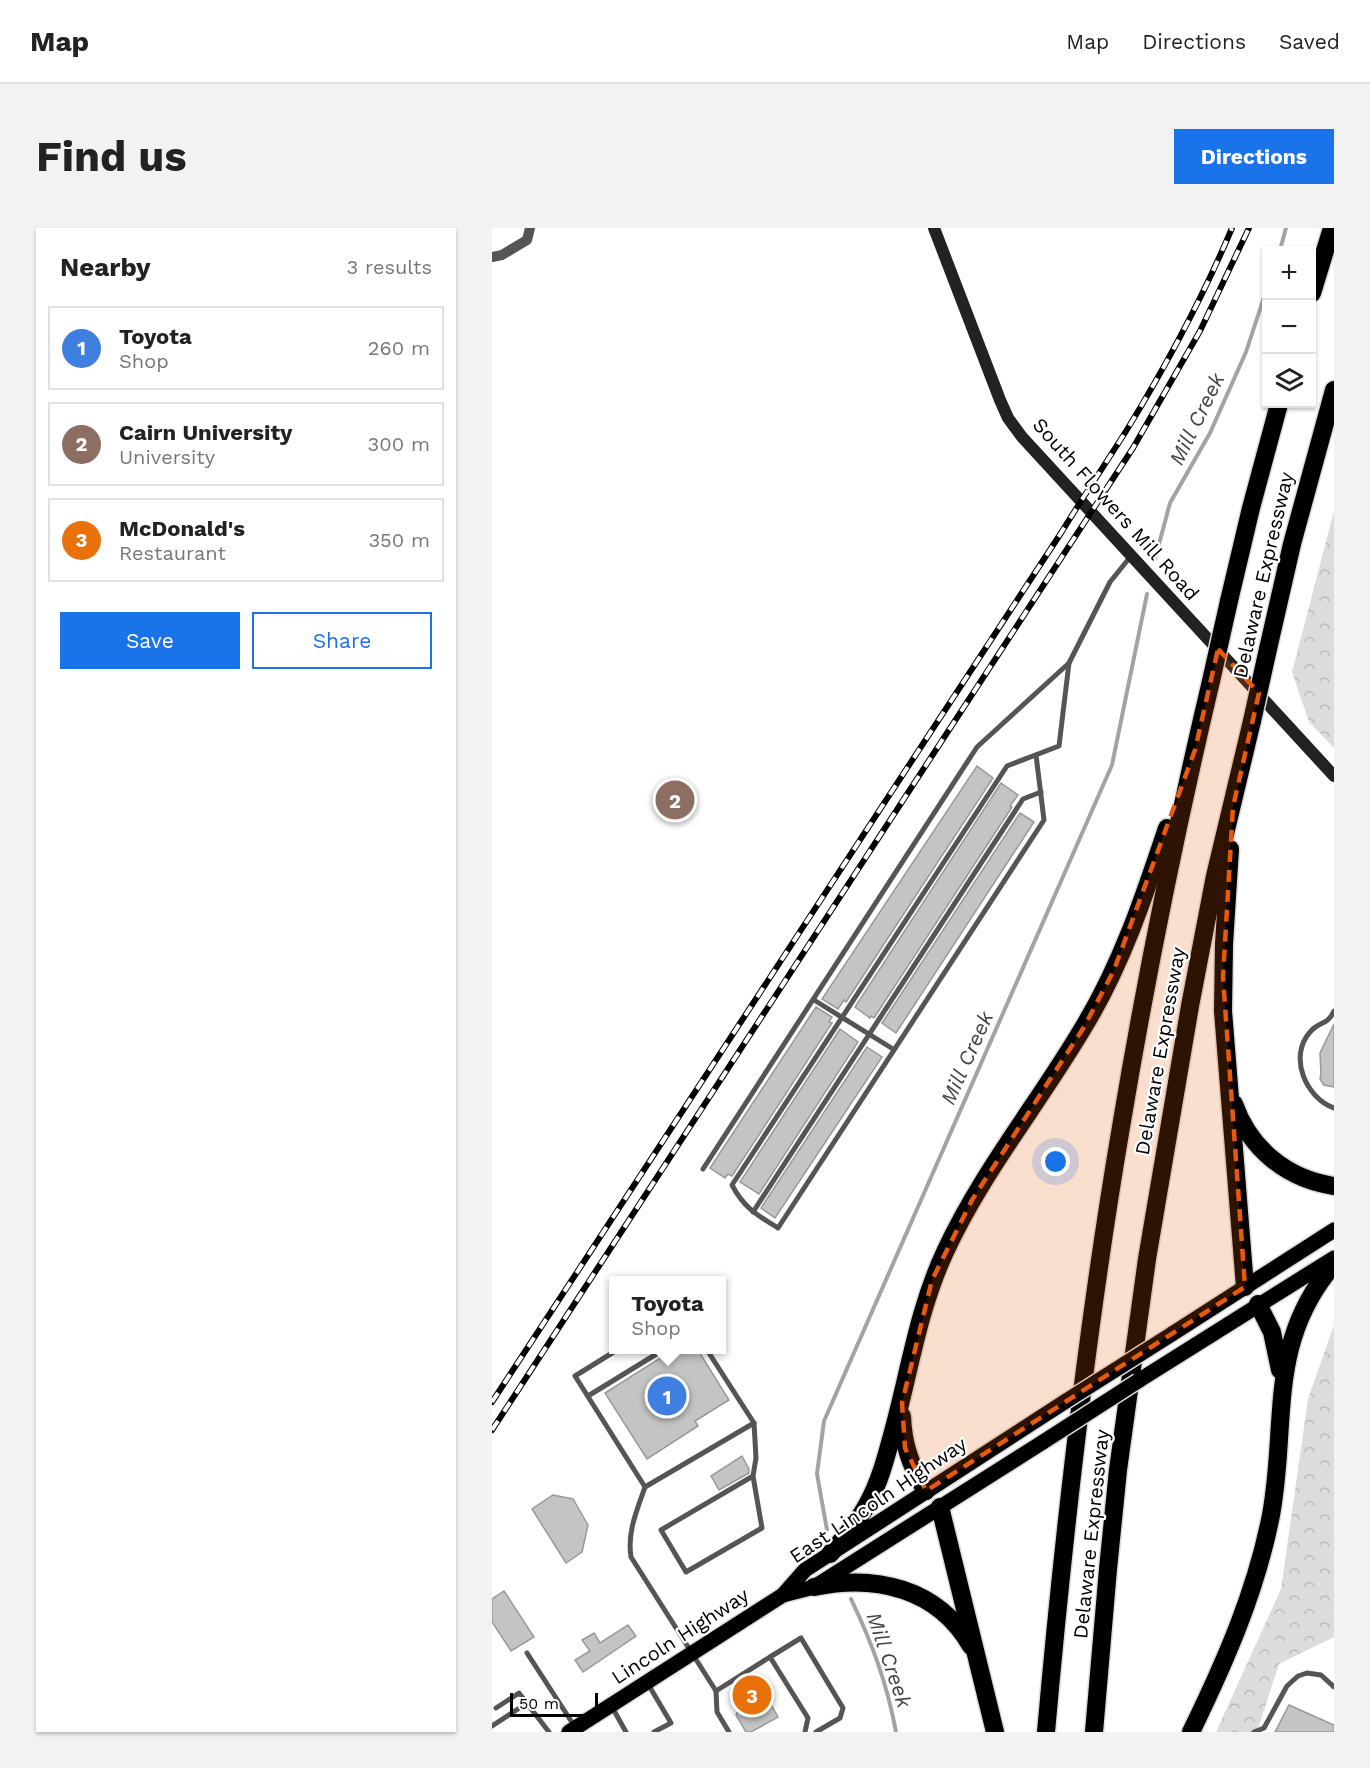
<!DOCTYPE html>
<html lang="en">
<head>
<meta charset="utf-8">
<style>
  :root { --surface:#fff; --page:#f2f2f2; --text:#222; --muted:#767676; --line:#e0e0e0; --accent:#1a73e8 }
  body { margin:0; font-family:"Work Sans",sans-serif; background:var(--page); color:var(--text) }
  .controls { position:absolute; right:18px; top:18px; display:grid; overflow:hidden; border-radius:0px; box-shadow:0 2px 4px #0004 }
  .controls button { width:54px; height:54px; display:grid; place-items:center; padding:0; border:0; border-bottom:2px solid var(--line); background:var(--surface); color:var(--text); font:30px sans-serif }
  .scale { position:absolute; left:18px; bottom:15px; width:88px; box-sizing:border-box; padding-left:6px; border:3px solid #000; border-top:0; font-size:16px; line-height:21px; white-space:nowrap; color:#000; -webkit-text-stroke:4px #fff; paint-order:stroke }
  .you { position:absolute; left:564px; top:934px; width:21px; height:21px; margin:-15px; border:4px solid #fff; border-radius:50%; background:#1a73e8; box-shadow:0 0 0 9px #1a73e833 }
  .badge { display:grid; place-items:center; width:39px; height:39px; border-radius:50%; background:var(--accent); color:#fff; font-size:20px; font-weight:700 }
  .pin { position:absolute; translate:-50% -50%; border:3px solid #fff; box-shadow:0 2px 6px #0006 }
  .popup { position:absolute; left:117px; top:1048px; width:117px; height:78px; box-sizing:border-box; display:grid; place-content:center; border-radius:0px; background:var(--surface); filter:drop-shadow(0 2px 4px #0005); font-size:20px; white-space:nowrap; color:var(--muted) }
  .popup b { font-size:22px; color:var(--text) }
  .popup::after { content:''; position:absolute; left:50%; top:100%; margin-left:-12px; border:12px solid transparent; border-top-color:var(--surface) }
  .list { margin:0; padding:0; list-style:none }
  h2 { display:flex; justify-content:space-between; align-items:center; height:78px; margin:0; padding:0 24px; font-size:26px }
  h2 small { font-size:20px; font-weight:400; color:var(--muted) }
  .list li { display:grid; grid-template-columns:39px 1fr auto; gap:18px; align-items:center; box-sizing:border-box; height:84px; margin:0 12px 12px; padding:0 12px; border:2px solid var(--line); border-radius:0px }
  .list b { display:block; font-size:22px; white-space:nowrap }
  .list p { margin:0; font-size:20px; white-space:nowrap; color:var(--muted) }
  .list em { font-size:20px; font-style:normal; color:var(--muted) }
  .actions { display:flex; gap:12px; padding:18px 24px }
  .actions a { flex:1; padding:14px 0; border:2px solid var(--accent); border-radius:0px; text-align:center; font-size:21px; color:var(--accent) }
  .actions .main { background:var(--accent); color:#fff }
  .icon { flex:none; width:33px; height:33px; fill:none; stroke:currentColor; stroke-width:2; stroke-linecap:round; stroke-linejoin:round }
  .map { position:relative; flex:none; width:842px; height:1504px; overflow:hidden; border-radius:0px }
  header { display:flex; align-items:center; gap:36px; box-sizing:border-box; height:84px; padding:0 30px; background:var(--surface); border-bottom:2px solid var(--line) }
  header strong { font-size:28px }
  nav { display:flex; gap:33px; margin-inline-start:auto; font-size:21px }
  .intro { display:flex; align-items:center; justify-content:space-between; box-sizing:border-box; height:144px; padding:0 36px }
  h1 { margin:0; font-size:42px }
  .button { padding:15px 27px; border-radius:0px; background:var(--accent); color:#fff; font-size:21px; font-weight:700 }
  main { display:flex; gap:36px; padding:0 36px }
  aside { flex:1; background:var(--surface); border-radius:0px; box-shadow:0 2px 4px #0004 }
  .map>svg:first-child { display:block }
  .forest { fill:url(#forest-crowns) }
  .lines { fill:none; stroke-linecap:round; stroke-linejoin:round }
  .stream { stroke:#a3a3a3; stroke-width:4 }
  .building { fill:#c4c4c4; stroke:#999; stroke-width:1.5 }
  .primary-casing { stroke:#dbdbdb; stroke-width:18 }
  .motorway-casing { stroke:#dbdbdb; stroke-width:21 }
  .service { stroke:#555; stroke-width:5 }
  .minor { stroke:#555; stroke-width:10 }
  .secondary { stroke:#222; stroke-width:12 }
  .primary { stroke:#000; stroke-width:15 }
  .motorway { stroke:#000; stroke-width:18 }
  .rail-casing { stroke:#000; stroke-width:6 }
  .rail { stroke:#fff; stroke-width:4; stroke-dasharray:11; stroke-linecap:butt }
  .primary-bridge-casing { stroke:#dbdbdb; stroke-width:18; stroke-linecap:butt }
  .motorway-bridge-casing { stroke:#dbdbdb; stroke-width:21; stroke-linecap:butt }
  .primary-bridge { stroke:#000; stroke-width:15 }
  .motorway-bridge { stroke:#000; stroke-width:18 }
  .marked { fill:#e8590c; fill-opacity:0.2; stroke:#e8590c; stroke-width:4.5; stroke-dasharray:12 8; stroke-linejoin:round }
  .labels { text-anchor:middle; stroke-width:4.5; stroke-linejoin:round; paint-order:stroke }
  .street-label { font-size:20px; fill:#000; stroke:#fff }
  .water-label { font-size:21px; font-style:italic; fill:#444; stroke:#fff }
</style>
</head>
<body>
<header>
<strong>Map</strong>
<nav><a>Map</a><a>Directions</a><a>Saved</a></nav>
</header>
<div class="intro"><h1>Find us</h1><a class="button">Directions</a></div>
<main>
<aside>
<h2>Nearby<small>3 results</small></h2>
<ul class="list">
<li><span class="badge" style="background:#3f7fe0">1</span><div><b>Toyota</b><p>Shop</p></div><em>260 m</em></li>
<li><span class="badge" style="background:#8d6e63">2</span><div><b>Cairn University</b><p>University</p></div><em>300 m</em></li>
<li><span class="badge" style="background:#e8710a">3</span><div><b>McDonald's</b><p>Restaurant</p></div><em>350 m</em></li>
</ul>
<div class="actions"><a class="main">Save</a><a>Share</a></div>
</aside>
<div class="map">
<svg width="842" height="1504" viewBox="0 0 842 1504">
  <defs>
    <pattern id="forest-crowns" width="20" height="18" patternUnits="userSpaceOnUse" patternTransform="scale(1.5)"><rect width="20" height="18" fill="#dcdcdc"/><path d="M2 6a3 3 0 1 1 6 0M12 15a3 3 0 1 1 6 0" fill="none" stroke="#bbb"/></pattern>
  </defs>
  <rect width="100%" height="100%" fill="#fff"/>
  <g class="forest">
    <polygon points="842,283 842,520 817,494 800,444"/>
    <polygon points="842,1097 842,1409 787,1436 765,1504 724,1504 789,1361 816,1171"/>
  </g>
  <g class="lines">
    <g class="stream">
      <polyline points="788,22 794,0"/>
      <polyline points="663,331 678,275 718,205 754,124 774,63"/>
      <polyline points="335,1302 325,1246 332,1193 620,537 655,366"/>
      <path d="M359 1371C380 1415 395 1455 404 1504"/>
    </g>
  </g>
  <g class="building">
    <polygon points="485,538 501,550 354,774 352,772 346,781 330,771"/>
    <polygon points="509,555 526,567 518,578 520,579 382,790 379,788 378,790 363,779"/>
    <polygon points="528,585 542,594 404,805 390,795"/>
    <polygon points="324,779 340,789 337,794 340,795 240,948 236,946 233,950 218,940"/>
    <polygon points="842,796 842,859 832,857 828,851 829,846 828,825"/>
    <polygon points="348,801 366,814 267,966 248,954"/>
    <polygon points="375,819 390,829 283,990 269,980"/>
    <polygon points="181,1122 206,1122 237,1172 203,1193 206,1198 155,1231 113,1165"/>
    <polygon points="250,1228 257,1241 257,1245 227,1262 219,1248"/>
    <polygon points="61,1267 81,1271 96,1297 90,1324 74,1335 40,1281"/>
    <polygon points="12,1363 42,1409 19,1423 0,1394 0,1371"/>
    <polygon points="136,1397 144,1408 91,1444 83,1432 98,1423 90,1412 102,1405 108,1415"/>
    <polygon points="263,1448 286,1489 259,1504 254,1504 244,1487 251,1472 241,1458"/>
    <polygon points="797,1477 842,1497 842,1504 783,1504"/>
  </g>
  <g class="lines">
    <g class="primary-casing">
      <g id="primary">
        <polyline points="680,1106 842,1002"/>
        <polyline points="646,1153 842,1030"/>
        <polyline points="291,1367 322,1359 551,1214"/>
        <polyline points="77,1504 291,1367 313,1342 574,1173"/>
      </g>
    </g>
    <g class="motorway-casing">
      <g id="motorway">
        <polyline points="820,65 840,0"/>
        <polyline points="737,373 759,280 787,176"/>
        <polyline points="776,421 800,316 842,162"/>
        <polyline points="738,621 732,716 731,783 753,1059"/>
        <path d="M742 876C758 921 795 951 842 958"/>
        <polyline points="766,1076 780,1104 788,1142"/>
        <path d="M410 1188C411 1217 419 1239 434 1263"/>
        <polyline points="448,1279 503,1504"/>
        <path d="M338 1326C352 1310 366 1294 376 1275 387 1255 393 1233 399 1211 417 1148 425 1084 453 1024 490 944 546 876 591 800 629 738 652 669 675 600"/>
        <path d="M322 1359C383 1346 446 1360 479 1418"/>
        <path d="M554 1504C572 1301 595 1099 629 899 654 749 684 601 719 453"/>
        <polyline points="602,1504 616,1341 626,1242 655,1031 698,778 723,648 760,493"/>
        <path d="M699 1504C733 1434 764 1364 779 1287 796 1195 774 1115 842 1036"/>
      </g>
    </g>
    <g class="service">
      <path d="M544 527 552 592 286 1000C265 987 252 980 240 957L515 538 567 518 577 435 618 354 639 328"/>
      <polyline points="322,772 401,821"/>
      <path d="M842 783C835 798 827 793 818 804 796 829 814 870 842 880"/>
      <polyline points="211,941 485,519 577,435"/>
      <polyline points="261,984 531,571 549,564"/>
      <polyline points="125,1122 83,1148 153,1259"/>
      <path d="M215 1122 262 1195 153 1259C145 1282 135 1304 139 1329L224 1463 225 1484 237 1504"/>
      <polyline points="96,1168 171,1122"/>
      <polyline points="261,1248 169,1302 194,1344 270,1300 261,1248 264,1230 262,1195"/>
      <polyline points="35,1425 83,1499"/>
      <polyline points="278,1429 309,1410 351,1480 348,1490 324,1504"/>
      <polyline points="156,1456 179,1495 162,1504"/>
      <polyline points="224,1463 278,1429 316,1490 313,1504"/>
      <polyline points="120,1479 134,1504"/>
      <polyline points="4,1480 27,1465 57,1504"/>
      <polyline points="0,1498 35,1475"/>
      <polyline points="762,1504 772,1500 795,1458 806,1448 815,1445 829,1447 842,1459"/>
    </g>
    <polyline class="minor" points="0,29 10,27 35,12 38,0"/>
    <polyline class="secondary" points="442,0 508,172 516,190 530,209 842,548"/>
    <use href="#primary" class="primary"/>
    <use href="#motorway" class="motorway"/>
    <g class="rail-casing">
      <g id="rail">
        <path d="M0 1174 569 305C591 269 614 235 636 200 675 136 711 69 740 0"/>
        <polyline points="0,1202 641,220 708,103 757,0"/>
      </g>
    </g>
    <use href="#rail" class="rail"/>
    <g class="primary-bridge-casing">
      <g id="primary-bridge">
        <polyline points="574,1173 680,1106"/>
        <polyline points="551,1214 646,1153"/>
      </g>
    </g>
    <g class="motorway-bridge-casing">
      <g id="motorway-bridge">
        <polyline points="719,453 737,373"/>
        <polyline points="760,493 776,421"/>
      </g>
    </g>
    <use href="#primary-bridge" class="primary-bridge"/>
    <use href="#motorway-bridge" class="motorway-bridge"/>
  </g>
  <path class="marked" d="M726 421 767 465 741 579 731 749 753 1059 434 1263 413 1220 410 1175 440 1052 480 972 592 799 622 742 703 522Z"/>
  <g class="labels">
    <g class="street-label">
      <text transform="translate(624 281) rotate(48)" y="7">South Flowers Mill Road</text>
      <text transform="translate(771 347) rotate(-77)" y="7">Delaware Expressway</text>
      <text transform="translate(668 823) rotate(-80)" y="7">Delaware Expressway</text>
      <text transform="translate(386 1272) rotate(-34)" y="7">East Lincoln Highway</text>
      <text transform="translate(599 1306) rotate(-84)" y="7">Delaware Expressway</text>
      <text transform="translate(188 1408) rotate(-33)" y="7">Lincoln Highway</text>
    </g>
    <g class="water-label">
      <text transform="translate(705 191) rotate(-64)" y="7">Mill Creek</text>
      <text transform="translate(475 830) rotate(-66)" y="7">Mill Creek</text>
      <text transform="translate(397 1432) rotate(71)" y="7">Mill Creek</text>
    </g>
  </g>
</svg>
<div class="controls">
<button>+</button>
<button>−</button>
<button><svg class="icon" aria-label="layers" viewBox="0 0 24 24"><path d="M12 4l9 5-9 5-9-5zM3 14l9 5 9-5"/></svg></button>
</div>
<div class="scale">50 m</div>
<div class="you"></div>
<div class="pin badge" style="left:175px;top:1168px;background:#3f7fe0">1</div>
<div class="popup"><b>Toyota</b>Shop</div>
<div class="pin badge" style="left:183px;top:572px;background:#8d6e63">2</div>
<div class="pin badge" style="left:260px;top:1467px;background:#e8710a">3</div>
</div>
</main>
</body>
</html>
